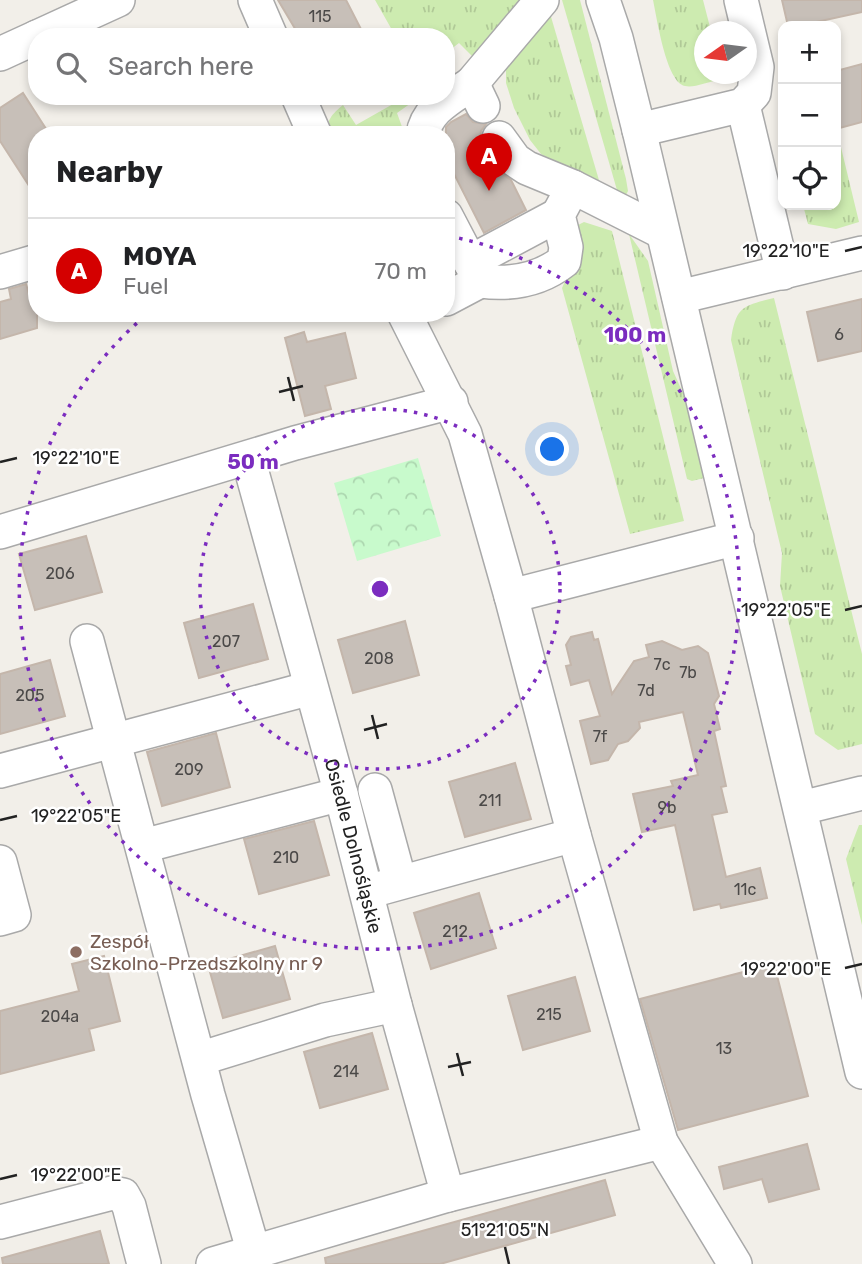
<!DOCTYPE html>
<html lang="en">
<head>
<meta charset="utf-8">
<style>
  :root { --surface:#fff; --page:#f2f2f2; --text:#202124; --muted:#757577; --line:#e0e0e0; --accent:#d40000 }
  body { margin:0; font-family:Rubik,sans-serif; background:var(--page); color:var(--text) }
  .controls { position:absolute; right:21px; top:21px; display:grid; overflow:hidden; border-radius:14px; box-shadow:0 4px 10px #0003 }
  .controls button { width:63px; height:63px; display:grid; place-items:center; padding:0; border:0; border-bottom:2px solid var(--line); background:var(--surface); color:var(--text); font:35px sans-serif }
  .compass { position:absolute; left:694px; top:21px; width:63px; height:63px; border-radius:50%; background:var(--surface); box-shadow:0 4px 10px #0003; rotate:256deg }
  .you { position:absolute; left:553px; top:450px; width:24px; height:24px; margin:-18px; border:5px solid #fff; border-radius:50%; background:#1a73e8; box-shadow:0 0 0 10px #1a73e833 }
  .badge { display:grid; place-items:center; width:46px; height:46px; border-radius:50%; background:var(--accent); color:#fff; font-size:23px; font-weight:700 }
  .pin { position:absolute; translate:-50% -58px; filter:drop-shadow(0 2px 4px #0008) }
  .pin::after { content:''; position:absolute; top:37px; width:24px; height:21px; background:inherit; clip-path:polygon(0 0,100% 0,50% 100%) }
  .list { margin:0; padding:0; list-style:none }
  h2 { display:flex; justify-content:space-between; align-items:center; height:91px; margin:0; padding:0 28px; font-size:30px }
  h2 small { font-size:23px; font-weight:400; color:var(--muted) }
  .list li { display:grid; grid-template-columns:46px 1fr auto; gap:21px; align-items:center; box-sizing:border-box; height:105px; padding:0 28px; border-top:2px solid var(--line) }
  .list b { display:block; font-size:26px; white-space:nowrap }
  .list p { margin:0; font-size:23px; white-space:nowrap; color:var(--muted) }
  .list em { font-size:23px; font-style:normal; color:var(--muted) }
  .icon { flex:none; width:38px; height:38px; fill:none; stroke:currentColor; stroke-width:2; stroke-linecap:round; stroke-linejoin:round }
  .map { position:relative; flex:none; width:862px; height:1264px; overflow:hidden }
  .search { position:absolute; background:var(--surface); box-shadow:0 4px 10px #0003; left:28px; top:28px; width:427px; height:77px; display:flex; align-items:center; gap:18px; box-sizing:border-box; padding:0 24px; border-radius:28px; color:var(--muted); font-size:26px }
  .panel { position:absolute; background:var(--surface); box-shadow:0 4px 10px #0003; left:28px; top:126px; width:427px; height:196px; border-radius:28px }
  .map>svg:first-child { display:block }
  .grass { fill:url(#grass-tufts) }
  .park { fill:url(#park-crowns) }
  .building { fill:#c7bfb8; stroke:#c4b6ab; stroke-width:2 }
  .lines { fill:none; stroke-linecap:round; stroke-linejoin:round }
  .minor-casing { stroke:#a9a9a9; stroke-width:36 }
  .minor { stroke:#fff; stroke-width:33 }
  .ticks { fill:none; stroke:#222; stroke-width:2.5 }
  .ring { fill:none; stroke:#7b2cbf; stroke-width:3.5; stroke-dasharray:3.5 7 }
  .education-dot { fill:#8d6e63; stroke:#fff; stroke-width:2.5 }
  .labels { text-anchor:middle; stroke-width:5; stroke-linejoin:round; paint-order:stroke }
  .number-label { font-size:16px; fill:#4b4948 }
  .street-label { font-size:19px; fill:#222; stroke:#fff }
  .education-label { font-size:19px; fill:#785e54; stroke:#fff; text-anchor:start }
  .ticks-label { font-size:18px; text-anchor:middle; fill:#222; stroke:#fff; stroke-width:5; stroke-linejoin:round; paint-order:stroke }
  .centre { fill:#7b2cbf; stroke:#fff; stroke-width:3.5 }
  .ring-label { font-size:21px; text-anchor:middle; font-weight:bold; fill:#7b2cbf; stroke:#fff; stroke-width:5; stroke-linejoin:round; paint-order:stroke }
</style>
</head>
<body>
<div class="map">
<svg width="862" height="1264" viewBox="0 0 862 1264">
  <defs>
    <pattern id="grass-tufts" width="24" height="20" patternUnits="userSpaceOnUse" patternTransform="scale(1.75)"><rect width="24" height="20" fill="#cdebb0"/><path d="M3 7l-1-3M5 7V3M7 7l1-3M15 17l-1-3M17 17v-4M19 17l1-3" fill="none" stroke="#b0c997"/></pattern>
    <pattern id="park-crowns" width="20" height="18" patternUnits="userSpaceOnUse" patternTransform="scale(1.75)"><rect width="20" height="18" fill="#c8facc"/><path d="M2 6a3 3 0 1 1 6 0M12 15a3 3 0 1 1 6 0" fill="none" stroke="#acd6af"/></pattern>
  </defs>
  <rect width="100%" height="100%" fill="#f2efe9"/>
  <g class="grass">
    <polygon points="375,0 527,0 476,60 459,43 446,53 446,37 396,37"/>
    <polygon points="562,0 580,0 626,179 628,191 625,197 619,197"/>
    <path d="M653 0H703L711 31 704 32V74H721L718 80C708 82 694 88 685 86 666 82 657 18 653 0Z"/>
    <polygon points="549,10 601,187 541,154 530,140 514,108 506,83 506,68"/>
    <path d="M399 96H421L397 113 405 135H329C324 122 333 113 343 105L356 125 393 104Z"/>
    <polygon points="836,139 839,139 859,222 836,229 808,224 803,205 836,205"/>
    <polygon points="584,222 612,231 684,521 630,534 562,288 570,270 574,227"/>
    <polygon points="629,234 648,261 673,371 694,417 708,477 692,481 687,479"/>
    <path d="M774 298 862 654V744L838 750 815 734 780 586 782 553 731 340C736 306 743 306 774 298Z"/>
    <polygon points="859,825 862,825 862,925 846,859"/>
  </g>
  <polygon class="park" points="418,458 441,536 357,561 334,483"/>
  <g class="building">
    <polygon points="278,0 346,0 365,37 300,37"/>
    <polygon points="782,0 862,0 862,12 798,26 788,26"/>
    <polygon points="862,64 862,122 836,129 836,71"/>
    <polygon points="23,93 50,135 37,135 37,198 0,141 0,108"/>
    <polygon points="466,114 473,122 486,124 481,131 480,139 483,149 500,172 511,180 526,210 484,233 446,158 446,127 451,122"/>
    <polygon points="26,284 29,294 37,292 37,328 0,339 0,302 11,299 9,289"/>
    <polygon points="862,299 862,351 818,361 807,312"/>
    <polygon points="304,332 307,342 345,333 356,378 325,386 331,409 305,416 285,338"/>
    <polygon points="86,536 102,592 35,610 19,554"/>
    <polygon points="253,604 268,659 199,678 184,623"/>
    <polygon points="405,621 419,675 353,693 338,640"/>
    <polygon points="592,632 594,640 598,639 612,694 634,661 649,657 646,645 662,641 682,650 698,646 708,653 719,696 714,704 720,729 714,731 726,786 721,787 727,812 712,815 726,877 760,868 767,898 721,908 720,904 694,910 675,825 642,832 633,794 673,786 671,781 698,775 683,712 639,722 640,728 628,741 618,744 608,760 591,764 580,721 600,716 589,680 571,685 566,666 571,665 566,645 571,637"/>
    <polygon points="50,660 65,716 0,734 0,674"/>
    <polygon points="216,733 230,787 162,806 147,752"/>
    <polygon points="515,763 531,819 465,837 449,782"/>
    <polygon points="314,821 329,875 259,894 244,839"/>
    <polygon points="479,893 496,948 431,969 414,913"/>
    <polygon points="275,946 290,999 223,1018 208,965"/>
    <polygon points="104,956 120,1021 89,1029 94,1050 0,1074 0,1011 79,991 72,964"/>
    <polygon points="774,964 808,1096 678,1130 640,999"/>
    <polygon points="575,977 590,1031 523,1050 508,996"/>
    <polygon points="372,1033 388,1089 320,1108 304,1052"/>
    <polygon points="807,1144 819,1189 769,1202 762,1179 724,1189 719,1167"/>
    <polygon points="605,1180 615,1215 440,1264 326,1264 325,1258"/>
    <polygon points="100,1231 109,1264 3,1264 2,1258"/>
  </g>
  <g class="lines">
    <g class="minor-casing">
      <g id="minor">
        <polyline points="255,0 271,37"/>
        <polyline points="603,0 616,38 639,130 862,1072"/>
        <polyline points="37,37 118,0"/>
        <polyline points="0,54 37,37"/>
        <polyline points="472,83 542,0"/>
        <polyline points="298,96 315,135"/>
        <polyline points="743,105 783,273"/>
        <polyline points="639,130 743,105 754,93 757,67 741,0"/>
        <path d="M423 135C426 109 453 97 472 83L483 106"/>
        <polyline points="499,138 515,160 527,168 573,187 662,232"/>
        <path d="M446 216 480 281C510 285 540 280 564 261L566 247 558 215 573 187"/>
        <polyline points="470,262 558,215"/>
        <polyline points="0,272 37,261"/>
        <polyline points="679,297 862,253"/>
        <polyline points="446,299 480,281"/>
        <polyline points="404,313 465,434 511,596 574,835 661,1142 735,1264"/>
        <path id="s1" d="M248 458 341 794 395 1005 448 1195"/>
        <polyline points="0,532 295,443 451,402"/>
        <polyline points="511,596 737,538"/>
        <polyline points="87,641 208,1095 254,1253"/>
        <polyline points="0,771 311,688"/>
        <polyline points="375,790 400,882"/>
        <polyline points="801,808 862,793"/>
        <polyline points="143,846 341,794"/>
        <polyline points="0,862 14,915 0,919"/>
        <polyline points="367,892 574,835"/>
        <polyline points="199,1059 325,1020 395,1005"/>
        <polyline points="0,1222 112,1193 123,1195 129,1206 144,1264"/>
        <polyline points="213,1264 448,1195 661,1142"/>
      </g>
    </g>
    <use href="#minor" class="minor"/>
  </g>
  <path class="ticks" d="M845 251 862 247M288 377 294 401M279 392 303 386M0 462 17 458M845 610 862 606M372 715 378 739M364 730 387 724M0 820 17 816M845 968 862 964M457 1053 463 1076M448 1067 471 1062M0 1179 17 1175M505 1247 509 1264"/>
  <g class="ring">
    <circle cx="380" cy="589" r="180"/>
    <path d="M449 236A360 360 0 1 1 146 315"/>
  </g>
  <circle class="education-dot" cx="76" cy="952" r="7"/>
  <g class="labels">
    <g class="number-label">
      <text x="320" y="22">115</text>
      <text x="839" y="340">6</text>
      <text x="60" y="579">206</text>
      <text x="226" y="647">207</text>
      <text x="379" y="664">208</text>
      <text x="662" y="670">7c</text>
      <text x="688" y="678">7b</text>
      <text x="646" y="696">7d</text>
      <text x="30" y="701">205</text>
      <text x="600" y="742">7f</text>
      <text x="189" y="775">209</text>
      <text x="490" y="806">211</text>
      <text x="667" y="813">9b</text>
      <text x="286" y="863">210</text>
      <text x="745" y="895">11c</text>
      <text x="455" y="937">212</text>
      <text x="549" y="1020">215</text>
      <text x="60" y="1022">204a</text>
      <text x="724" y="1054">13</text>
      <text x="346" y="1077">214</text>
    </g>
    <g class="street-label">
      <text dy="7" stroke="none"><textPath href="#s1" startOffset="402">Osiedle Dolnośląskie</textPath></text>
    </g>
    <g class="education-label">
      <text x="90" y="948">Zespół<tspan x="90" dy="22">Szkolno-Przedszkolny nr 9</tspan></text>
    </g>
  </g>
  <g class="ticks-label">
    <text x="786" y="257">19°22'10"E</text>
    <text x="76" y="464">19°22'10"E</text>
    <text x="786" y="616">19°22'05"E</text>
    <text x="76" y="822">19°22'05"E</text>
    <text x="786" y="975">19°22'00"E</text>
    <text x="76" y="1181">19°22'00"E</text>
    <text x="505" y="1236">51°21'05"N</text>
  </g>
  <circle cx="380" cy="589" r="10" class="centre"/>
  <g class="ring-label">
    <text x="635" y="342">100 m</text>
    <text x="253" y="469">50 m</text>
  </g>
</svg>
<div class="controls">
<button>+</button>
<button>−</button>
<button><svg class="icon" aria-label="locate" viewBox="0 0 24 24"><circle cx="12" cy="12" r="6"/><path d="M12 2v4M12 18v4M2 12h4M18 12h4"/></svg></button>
</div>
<svg class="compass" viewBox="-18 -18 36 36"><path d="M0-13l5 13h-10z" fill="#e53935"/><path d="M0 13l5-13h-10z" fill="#757577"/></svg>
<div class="you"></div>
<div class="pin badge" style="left:489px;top:191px">A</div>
<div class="search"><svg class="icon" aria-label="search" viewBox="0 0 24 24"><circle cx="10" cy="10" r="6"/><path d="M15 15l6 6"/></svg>Search here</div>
<section class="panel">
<h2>Nearby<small></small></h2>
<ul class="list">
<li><span class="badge">A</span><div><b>MOYA</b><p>Fuel</p></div><em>70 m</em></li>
</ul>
</section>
</div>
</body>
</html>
